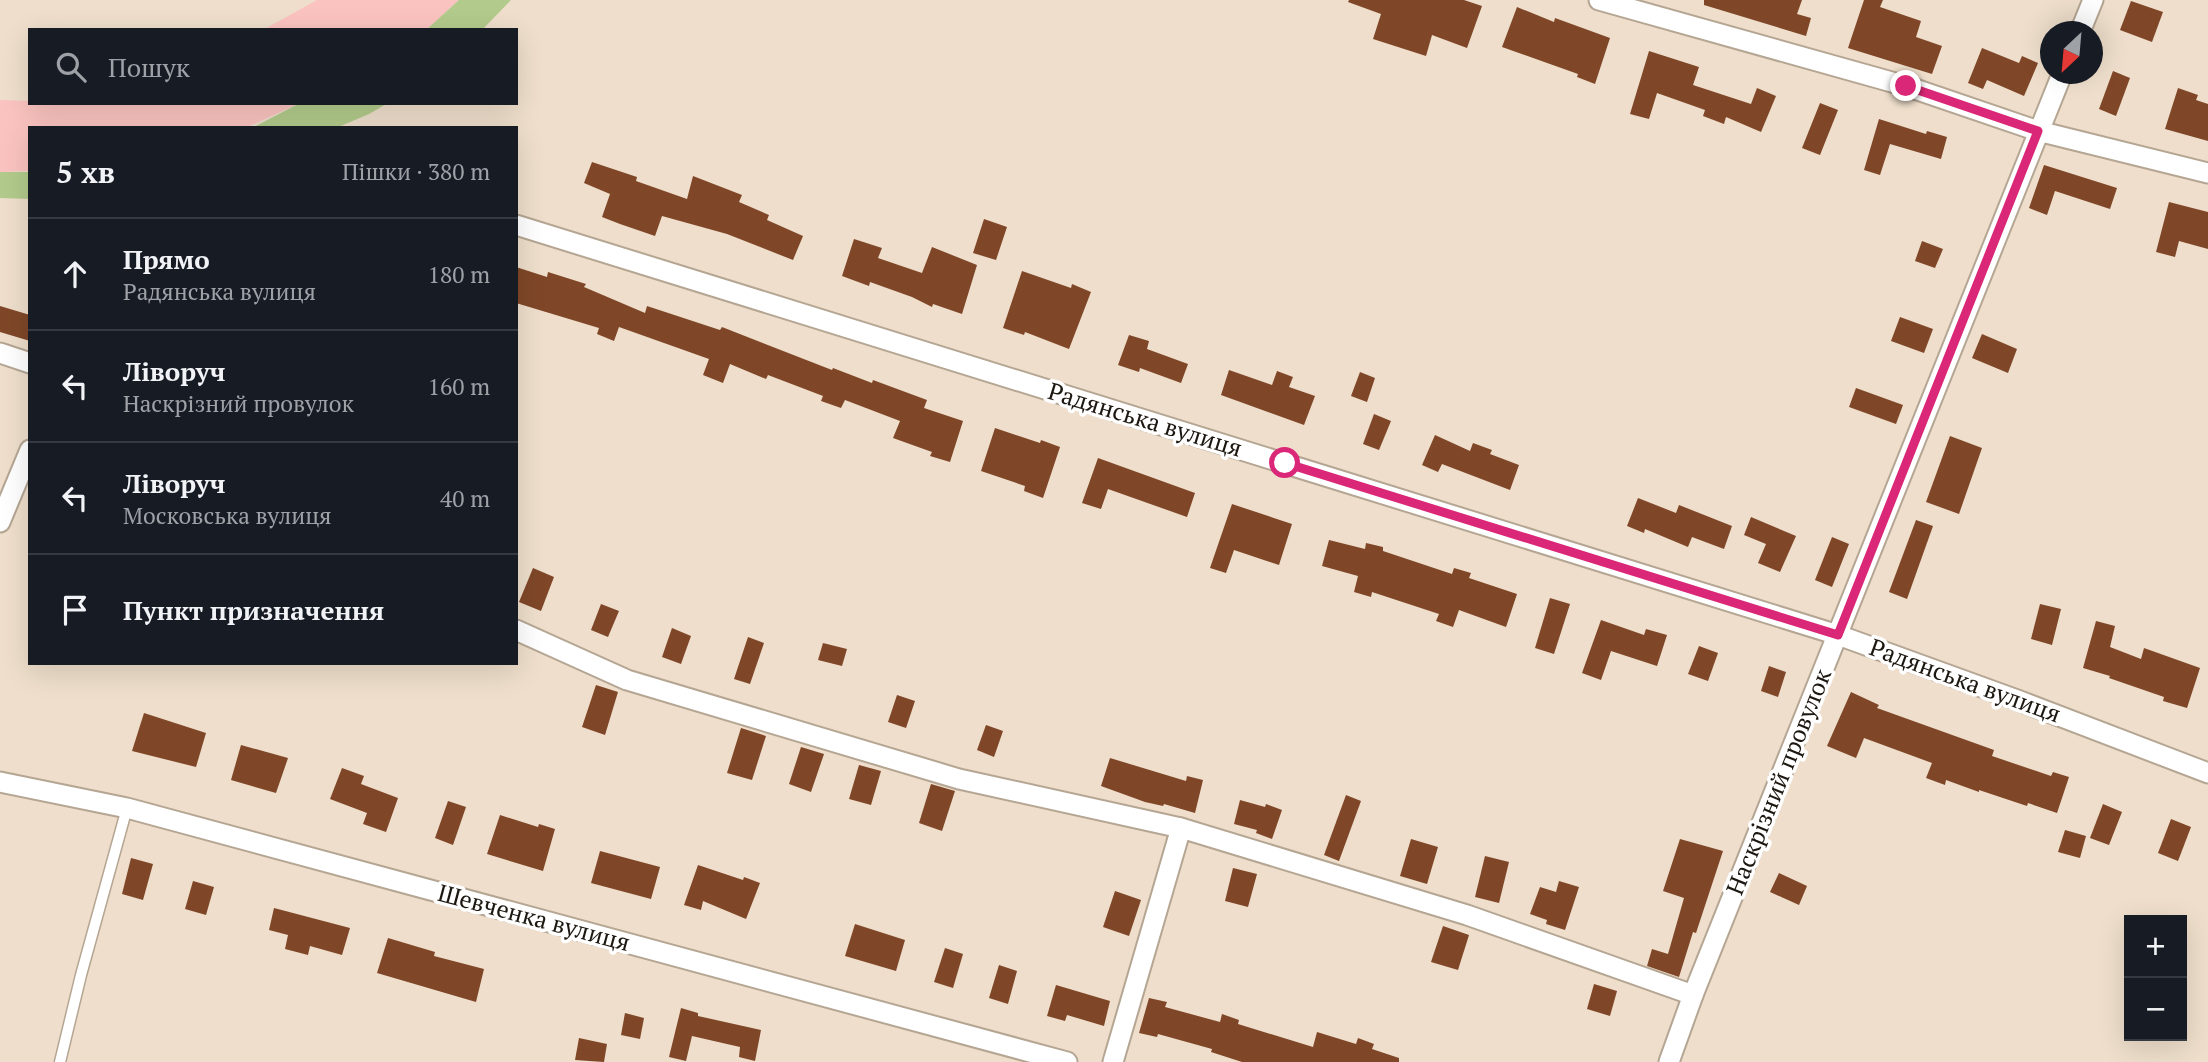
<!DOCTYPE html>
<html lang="uk">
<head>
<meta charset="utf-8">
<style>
  :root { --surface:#171b24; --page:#242831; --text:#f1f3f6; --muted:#9ea1a6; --line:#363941 }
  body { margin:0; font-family:"PT Serif",serif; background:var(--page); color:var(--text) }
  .controls { position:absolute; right:21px; bottom:21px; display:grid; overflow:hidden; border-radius:0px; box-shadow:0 7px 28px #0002 }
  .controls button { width:63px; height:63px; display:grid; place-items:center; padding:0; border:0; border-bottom:2px solid var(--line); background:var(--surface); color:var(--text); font:35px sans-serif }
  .compass { position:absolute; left:2040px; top:21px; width:63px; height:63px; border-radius:50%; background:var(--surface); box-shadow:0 7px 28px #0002; rotate:206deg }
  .stop { position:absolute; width:21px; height:21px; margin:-16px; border:5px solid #db2777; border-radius:50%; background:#fff }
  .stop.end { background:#db2777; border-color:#fff; box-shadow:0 2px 7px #0008 }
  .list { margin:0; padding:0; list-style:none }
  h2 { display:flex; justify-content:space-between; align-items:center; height:91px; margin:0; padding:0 28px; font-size:30px }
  h2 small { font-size:23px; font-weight:400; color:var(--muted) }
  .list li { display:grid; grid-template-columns:46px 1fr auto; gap:21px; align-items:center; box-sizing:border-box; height:112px; padding:0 28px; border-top:2px solid var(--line) }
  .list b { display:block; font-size:26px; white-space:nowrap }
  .list p { margin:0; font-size:23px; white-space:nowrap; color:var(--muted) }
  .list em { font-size:23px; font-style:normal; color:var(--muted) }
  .icon { flex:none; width:38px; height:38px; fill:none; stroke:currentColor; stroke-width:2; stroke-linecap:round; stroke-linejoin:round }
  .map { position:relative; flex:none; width:2208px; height:1062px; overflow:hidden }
  .search { position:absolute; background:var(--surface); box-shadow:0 7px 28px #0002; left:28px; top:28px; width:490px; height:77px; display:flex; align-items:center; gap:18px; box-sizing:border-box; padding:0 24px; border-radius:0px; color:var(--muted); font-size:26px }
  .panel { position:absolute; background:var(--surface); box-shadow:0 7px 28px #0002; left:28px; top:126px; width:490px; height:539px; border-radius:0px }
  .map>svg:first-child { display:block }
  .green { fill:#fac3bf }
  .water { fill:#b2ca8b }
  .building { fill:#7f4728 }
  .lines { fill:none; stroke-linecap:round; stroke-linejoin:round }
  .lane-casing { stroke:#b5a693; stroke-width:13 }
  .street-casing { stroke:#b5a693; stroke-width:23 }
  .lane { stroke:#fff; stroke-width:10 }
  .street { stroke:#fff; stroke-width:19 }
  .route { stroke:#db2777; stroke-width:9 }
  .labels { text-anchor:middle; stroke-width:7; stroke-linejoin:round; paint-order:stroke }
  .street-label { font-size:24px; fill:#1c1710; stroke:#fff }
</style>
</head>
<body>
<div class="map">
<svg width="2208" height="1062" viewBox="0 0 2208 1062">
  <rect width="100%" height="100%" fill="#eedecb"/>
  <g class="green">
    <polygon points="317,0 459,0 426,30 263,30"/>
    <polygon points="0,100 30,101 30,103 300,103 245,128 30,128 30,171 0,172"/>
  </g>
  <g class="water">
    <polygon points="459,0 511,0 482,30 426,30"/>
    <polygon points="300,103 388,103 369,114 336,128 252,128"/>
    <polygon points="0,172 30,172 30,199 0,198"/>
  </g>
  <g class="building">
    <polygon points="1349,0 1464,0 1482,6 1467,48 1432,35 1426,56 1373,39 1381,14 1348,2"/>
    <polygon points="1704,0 1802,0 1797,14 1811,18 1806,36 1704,5"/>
    <polygon points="1864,0 1883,0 1880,7 1921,21 1916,37 1942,46 1932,74 1848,48"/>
    <polygon points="2131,1 2163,12 2152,42 2120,30"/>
    <polygon points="1517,7 1554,22 1555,18 1610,38 1595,84 1577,77 1578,74 1502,47"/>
    <polygon points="1982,48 2019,63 2022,56 2038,63 2024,96 1987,80 1983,89 1968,83"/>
    <polygon points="1649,51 1699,67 1693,85 1751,104 1757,88 1776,96 1761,132 1726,117 1724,124 1703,116 1705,110 1657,93 1649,119 1630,114"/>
    <polygon points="2113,71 2130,78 2116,116 2099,109"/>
    <polygon points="2178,88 2198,95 2196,100 2208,104 2208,141 2165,129"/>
    <polygon points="1820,103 1838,110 1820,155 1802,148"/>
    <polygon points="1879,119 1926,134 1927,131 1947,137 1941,159 1890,144 1880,175 1864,170"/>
    <polygon points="592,162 637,177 636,181 687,199 693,176 742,195 739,202 769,215 767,220 803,236 793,260 727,234 662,216 655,236 620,224 602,217 610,194 584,183"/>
    <polygon points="2044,165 2117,188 2110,209 2055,191 2047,215 2029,208"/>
    <polygon points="2169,202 2208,212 2208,249 2179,241 2175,257 2156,252"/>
    <polygon points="984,219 1007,227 996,260 973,253"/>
    <polygon points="854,239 882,248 878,258 922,273 932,247 977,265 962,314 933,304 932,307 912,297 870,282 869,286 842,276"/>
    <polygon points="1922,241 1943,249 1935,268 1915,261"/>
    <polygon points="516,267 547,277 548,272 586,284 584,287 645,313 647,306 720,330 722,327 832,370 833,368 872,383 873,380 927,400 924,408 963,421 950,462 930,456 932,452 893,438 900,421 845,400 841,408 821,401 823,396 768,375 766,379 730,364 723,383 703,375 709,359 619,327 614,341 597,334 599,328 516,303"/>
    <polygon points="1022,271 1071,288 1072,284 1091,292 1069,349 1025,332 1024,335 1003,328"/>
    <polygon points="0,306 30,315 30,341 0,332"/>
    <polygon points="1900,317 1933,329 1924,353 1891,341"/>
    <polygon points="1982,334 2017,349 2008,373 1972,358"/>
    <polygon points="1129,335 1149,341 1147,349 1188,364 1181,383 1140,368 1139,372 1118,365"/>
    <polygon points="1229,370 1272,385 1277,371 1293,377 1289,387 1315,396 1304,425 1221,395"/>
    <polygon points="1360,372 1375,378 1367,402 1351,396"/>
    <polygon points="1856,388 1903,405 1896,424 1849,407"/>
    <polygon points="1374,414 1391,421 1379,450 1363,444"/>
    <polygon points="995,428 1040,443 1041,440 1060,447 1043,498 1024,491 1025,486 981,471"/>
    <polygon points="1435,435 1470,451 1473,443 1492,450 1490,454 1519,465 1510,490 1442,464 1438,472 1422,465"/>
    <polygon points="1950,436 1982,448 1959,514 1926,502"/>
    <polygon points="1098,458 1195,493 1187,517 1108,489 1101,509 1082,503"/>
    <polygon points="1638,498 1676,513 1679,505 1732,526 1724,549 1692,537 1688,547 1645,529 1644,533 1627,526"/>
    <polygon points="1232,504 1292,524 1279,565 1234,550 1226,573 1210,568"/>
    <polygon points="1751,517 1796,536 1780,572 1758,563 1766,544 1744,535"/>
    <polygon points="1916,520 1933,526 1907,599 1889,592"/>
    <polygon points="1832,537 1849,544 1832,587 1815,580"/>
    <polygon points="1329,540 1365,549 1366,543 1383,547 1383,551 1452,574 1454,568 1471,573 1469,578 1517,594 1506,627 1459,610 1453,627 1436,621 1439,614 1372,592 1371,597 1354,592 1358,576 1322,566"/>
    <polygon points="533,568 554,577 541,611 519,602"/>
    <polygon points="1550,598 1570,604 1554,654 1535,648"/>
    <polygon points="601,604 619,611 608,637 591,630"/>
    <polygon points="2040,604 2061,609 2052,645 2031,639"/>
    <polygon points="1601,620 1644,635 1646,629 1667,635 1657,666 1611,651 1601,680 1582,673"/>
    <polygon points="2096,621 2115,626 2110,647 2141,659 2144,648 2200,668 2187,708 2163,701 2164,697 2109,678 2110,676 2083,668"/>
    <polygon points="672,628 691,636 681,664 662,657"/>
    <polygon points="748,637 764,643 750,684 734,679"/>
    <polygon points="823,643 847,649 842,666 818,660"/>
    <polygon points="1699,646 1718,653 1708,681 1688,674"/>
    <polygon points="1769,666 1786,672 1778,697 1761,691"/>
    <polygon points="596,685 618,692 605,735 582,727"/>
    <polygon points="1851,692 1879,705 1877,708 1994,750 1992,756 2051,776 2053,772 2069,777 2057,813 2028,803 2027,806 1979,790 1979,792 1946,780 1945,785 1926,778 1932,763 1864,738 1856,758 1827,746"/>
    <polygon points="897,695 915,701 906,728 888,722"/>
    <polygon points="144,713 206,733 196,767 132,751"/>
    <polygon points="986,725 1003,731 994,757 977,750"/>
    <polygon points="741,728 766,736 752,780 727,773"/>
    <polygon points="241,745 288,758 276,793 231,780"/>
    <polygon points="801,747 824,754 811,792 789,784"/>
    <polygon points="1110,758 1186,781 1187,776 1203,780 1195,813 1164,804 1163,806 1145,802 1101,786"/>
    <polygon points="859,765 881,771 871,805 849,799"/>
    <polygon points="342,768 364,776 361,784 398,798 386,832 363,824 367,813 330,799"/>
    <polygon points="931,784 955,791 942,831 919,823"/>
    <polygon points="1346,795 1361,801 1339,861 1324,855"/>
    <polygon points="1240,800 1265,807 1266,804 1282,810 1272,839 1256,833 1257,830 1234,824"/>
    <polygon points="448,801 466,807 453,845 435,838"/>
    <polygon points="2103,804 2122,812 2109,845 2090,838"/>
    <polygon points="500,815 538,827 539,824 555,829 543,871 487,854"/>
    <polygon points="2171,819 2191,827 2178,861 2158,853"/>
    <polygon points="2065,830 2086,836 2080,858 2058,852"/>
    <polygon points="1411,839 1438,847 1427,884 1400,876"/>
    <polygon points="1680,839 1723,851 1696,933 1693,932 1679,977 1647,966 1652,949 1668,954 1684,898 1663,891"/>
    <polygon points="600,851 660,867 651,899 591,883"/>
    <polygon points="1485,856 1509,862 1499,903 1475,897"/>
    <polygon points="131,858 153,864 143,900 122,894"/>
    <polygon points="698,865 743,880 744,877 760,883 746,919 703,901 701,910 684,905"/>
    <polygon points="1233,868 1257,874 1248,907 1225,901"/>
    <polygon points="1779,873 1807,886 1799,905 1770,892"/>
    <polygon points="193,881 214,887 206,915 185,909"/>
    <polygon points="1559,881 1579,887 1565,930 1546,924 1547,920 1530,914 1540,887 1556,892"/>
    <polygon points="1115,891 1141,900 1129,936 1103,927"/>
    <polygon points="274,908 350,928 342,955 310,946 308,955 285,949 288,935 269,930"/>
    <polygon points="855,924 905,940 896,971 845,956"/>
    <polygon points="1443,926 1469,935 1458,970 1431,962"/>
    <polygon points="388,938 435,952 434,956 484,969 476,1002 377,973"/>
    <polygon points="945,948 963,954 953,988 934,982"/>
    <polygon points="999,965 1017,971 1008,1004 989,998"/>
    <polygon points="1594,984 1617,991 1610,1016 1587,1009"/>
    <polygon points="1056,985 1110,1001 1104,1026 1067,1015 1065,1021 1047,1016"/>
    <polygon points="1149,998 1167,1002 1165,1007 1220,1022 1222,1014 1239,1020 1238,1024 1313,1047 1317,1032 1356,1044 1358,1038 1374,1044 1372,1049 1399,1058 1399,1062 1242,1062 1211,1052 1212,1049 1158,1034 1157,1037 1139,1033"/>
    <polygon points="681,1008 698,1013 698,1016 761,1030 755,1061 739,1057 740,1047 692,1036 686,1061 669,1057"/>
    <polygon points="625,1013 644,1018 640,1039 621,1035"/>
    <polygon points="579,1038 607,1044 604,1062 575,1060"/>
  </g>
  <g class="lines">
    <g class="lane-casing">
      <polyline id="lane" points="60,1062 81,975 127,808"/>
    </g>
    <g class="street-casing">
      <g id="street">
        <polyline points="1599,0 1906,86 2038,131 2208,173"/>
        <polyline points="2080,32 2093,0"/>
        <polyline points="516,225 1838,635 2020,701 2208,773"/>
        <polyline points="0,353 30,363"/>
        <polyline points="0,522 30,450"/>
        <polyline points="516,630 627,680 959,779 1181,828 1467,915 1693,995"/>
        <polyline points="0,782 127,808 1067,1062"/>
        <polyline points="1113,1062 1181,828"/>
        <polyline points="1669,1062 1693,995 2062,74"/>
      </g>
    </g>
    <use href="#lane" class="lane"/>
    <use href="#street" class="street"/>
  </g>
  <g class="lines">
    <polyline class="route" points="1285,463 1838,635 2038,131 1906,86"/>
  </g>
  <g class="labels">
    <g class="street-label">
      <text transform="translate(1145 420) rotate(17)" y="8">Радянська вулиця</text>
      <text transform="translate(1965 681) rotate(20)" y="8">Радянська вулиця</text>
      <text transform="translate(1779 782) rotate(-68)" y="8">Наскрізний провулок</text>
      <text transform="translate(534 918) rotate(15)" y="8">Шевченка вулиця</text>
    </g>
  </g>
</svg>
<div class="controls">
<button>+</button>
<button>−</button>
</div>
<svg class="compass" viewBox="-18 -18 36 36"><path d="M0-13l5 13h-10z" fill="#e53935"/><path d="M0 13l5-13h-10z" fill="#9ea1a6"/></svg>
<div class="stop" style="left:1285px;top:463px"></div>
<div class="stop end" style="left:1906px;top:86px"></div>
<div class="search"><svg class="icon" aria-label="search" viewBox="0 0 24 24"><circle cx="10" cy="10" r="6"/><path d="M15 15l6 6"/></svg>Пошук</div>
<section class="panel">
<h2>5 хв<small>Пішки · 380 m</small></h2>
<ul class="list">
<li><svg class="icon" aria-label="ahead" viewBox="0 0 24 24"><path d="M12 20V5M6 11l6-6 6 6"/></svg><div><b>Прямо</b><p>Радянська вулиця</p></div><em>180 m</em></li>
<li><svg class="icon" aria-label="left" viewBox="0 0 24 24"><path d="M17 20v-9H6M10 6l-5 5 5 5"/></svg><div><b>Ліворуч</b><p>Наскрізний провулок</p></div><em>160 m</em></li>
<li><svg class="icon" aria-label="left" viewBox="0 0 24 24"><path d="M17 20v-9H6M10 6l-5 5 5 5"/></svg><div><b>Ліворуч</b><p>Московська вулиця</p></div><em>40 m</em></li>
<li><svg class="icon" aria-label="arrive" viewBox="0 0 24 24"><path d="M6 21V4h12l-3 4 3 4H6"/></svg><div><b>Пункт призначення</b></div></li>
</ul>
</section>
</div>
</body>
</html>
